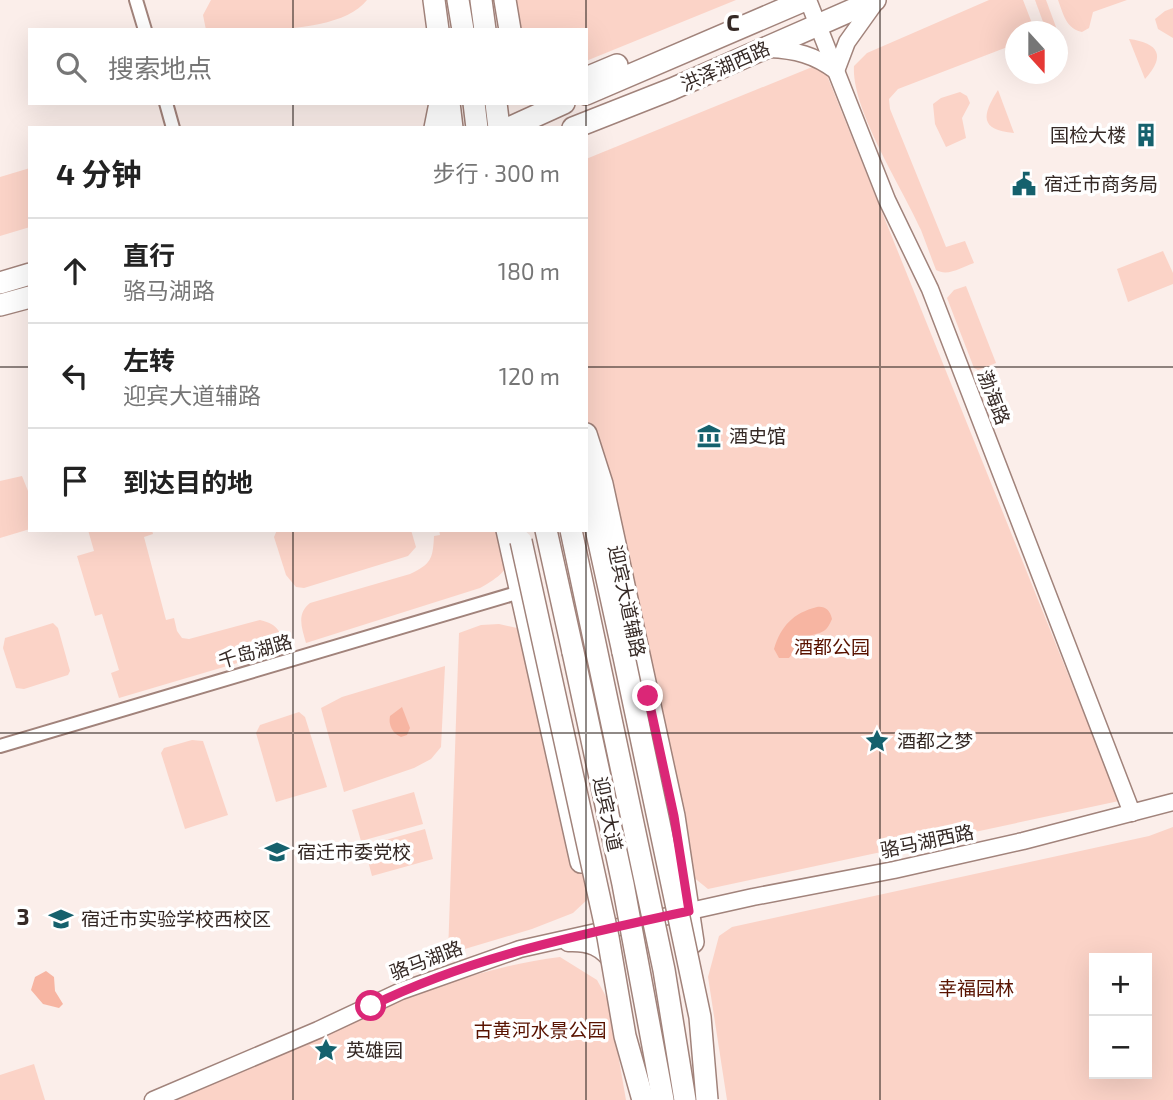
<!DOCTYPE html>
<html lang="zh">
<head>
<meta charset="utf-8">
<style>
  :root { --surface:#fff; --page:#f2f2f2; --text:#222; --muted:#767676; --line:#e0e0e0 }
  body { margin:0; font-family:"Exo 2","Noto Sans SC",sans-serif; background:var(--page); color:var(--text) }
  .controls { position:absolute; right:21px; bottom:21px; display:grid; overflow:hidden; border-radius:0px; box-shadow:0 7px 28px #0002 }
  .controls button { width:63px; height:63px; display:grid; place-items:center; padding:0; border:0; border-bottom:2px solid var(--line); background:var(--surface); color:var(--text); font:35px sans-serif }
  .compass { position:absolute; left:1005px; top:21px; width:63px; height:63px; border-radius:50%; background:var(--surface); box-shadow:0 7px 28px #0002; rotate:159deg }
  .stop { position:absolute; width:21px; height:21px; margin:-16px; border:5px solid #db2777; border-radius:50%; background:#fff }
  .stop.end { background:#db2777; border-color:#fff; box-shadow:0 2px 7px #0008 }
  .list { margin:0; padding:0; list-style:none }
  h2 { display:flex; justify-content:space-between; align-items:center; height:91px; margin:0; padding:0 28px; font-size:30px }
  h2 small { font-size:23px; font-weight:400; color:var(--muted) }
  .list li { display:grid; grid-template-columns:46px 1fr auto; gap:21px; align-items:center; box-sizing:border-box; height:105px; padding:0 28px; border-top:2px solid var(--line) }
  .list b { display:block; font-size:26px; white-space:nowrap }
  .list p { margin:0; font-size:23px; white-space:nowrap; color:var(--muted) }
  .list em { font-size:23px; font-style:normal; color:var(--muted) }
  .icon { flex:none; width:38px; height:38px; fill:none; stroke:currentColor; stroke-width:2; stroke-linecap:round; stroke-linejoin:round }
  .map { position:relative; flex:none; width:1173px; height:1100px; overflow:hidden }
  .search { position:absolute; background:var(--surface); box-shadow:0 7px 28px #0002; left:28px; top:28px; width:560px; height:77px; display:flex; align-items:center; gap:18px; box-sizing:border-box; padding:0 24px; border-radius:0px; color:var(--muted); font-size:26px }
  .panel { position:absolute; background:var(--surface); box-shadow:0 7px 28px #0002; left:28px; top:126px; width:560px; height:406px; border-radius:0px }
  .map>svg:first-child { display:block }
  .green { fill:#fbd3c7; fill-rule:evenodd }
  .water { fill:#f7b5a2 }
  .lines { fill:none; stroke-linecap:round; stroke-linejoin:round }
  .minor-casing { stroke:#a1837b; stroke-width:16 }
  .tertiary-casing { stroke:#a1837b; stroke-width:19 }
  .primary-casing { stroke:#a1837b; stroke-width:24 }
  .trunk-casing { stroke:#a1837b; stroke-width:24 }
  .minor { stroke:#fff; stroke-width:12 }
  .tertiary { stroke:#fff; stroke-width:16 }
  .primary { stroke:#fff; stroke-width:21 }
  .trunk { stroke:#fff; stroke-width:21 }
  .trunk-bridge-casing { stroke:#a1837b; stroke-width:24; stroke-linecap:butt }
  .trunk-bridge { stroke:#fff; stroke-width:21 }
  .route { stroke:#db2777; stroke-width:9 }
  .grid { fill:none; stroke:#352925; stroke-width:2; stroke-opacity:0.55 }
  .labels { text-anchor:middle; stroke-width:7; stroke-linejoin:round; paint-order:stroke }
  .street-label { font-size:19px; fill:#352925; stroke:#fff }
  .poi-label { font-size:19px; fill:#352925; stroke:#fff; text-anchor:start }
  .park-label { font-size:19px; fill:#591300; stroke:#fff }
  .grid-label { font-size:23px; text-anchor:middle; font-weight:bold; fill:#352925; stroke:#fff; stroke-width:7; stroke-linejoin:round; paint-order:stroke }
</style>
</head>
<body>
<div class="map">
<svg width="1173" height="1100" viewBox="0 0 1173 1100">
  <rect width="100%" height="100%" fill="#fbeeea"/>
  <g class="green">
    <path d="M211 0H367C340 35 247 30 206 30L203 15Z"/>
    <polygon points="509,0 736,0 586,61 586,30 514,30"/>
    <path d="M989 0H1023L1035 31 1016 32 1015 59 1010 46 898 89 889 99 890 109 946 247 965 241 974 263C962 267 948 277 936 270 931 257 926 243 921 230 903 189 851 109 854 66L867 53Z"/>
    <polygon points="1035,0 1046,0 1056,27 1055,31 1046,30"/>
    <path d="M1058 0H1127L1093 12 1089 28 1082 32C1066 29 1063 13 1058 0Z"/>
    <polygon points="1173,8 1173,38 1158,29 1155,19 1165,11"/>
    <path d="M1129 39C1159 43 1166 56 1145 79Z"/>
    <polygon points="822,63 1119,801 708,889 666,855 586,501 586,159"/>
    <path d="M998 90 1014 133C979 130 982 115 998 90Z"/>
    <polygon points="960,92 967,96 970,103 962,118 966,138 946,147 935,124 933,104 941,98"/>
    <polygon points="30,168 30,227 0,236 0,177"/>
    <polygon points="1163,251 1173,273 1173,284 1128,302 1117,269"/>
    <polygon points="966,286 996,363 978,370 974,368 947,298 954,290"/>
    <polygon points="22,476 30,496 30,529 0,538 0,481"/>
    <path d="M88 530H152L153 534 144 537 166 620 174 618 177 631 182 638 189 639 260 620C280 625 280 632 285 649L119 698 111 673 119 670 102 614 95 616 77 556 94 551Z"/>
    <polygon points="277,530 411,530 416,547 408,556 304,588 296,587 286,575 274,537"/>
    <path d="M439 530H515C509 565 512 570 480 588L306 643C302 628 296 614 310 603L410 574C431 564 433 559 434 536L440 535Z"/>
    <polygon points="53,623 58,628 70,671 68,675 24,689 16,688 3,648 5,638"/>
    <polygon points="499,624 517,628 529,633 589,898 573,913 532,929 448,954 459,633 481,625"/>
    <polygon points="445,666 441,747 431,759 414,768 344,792 321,708 342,697"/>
    <polygon points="299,712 305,717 327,787 276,802 256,733 260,725"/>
    <polygon points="192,740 203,741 228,815 185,829 161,753 164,748"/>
    <polygon points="414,792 423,824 361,841 352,810"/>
    <path d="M1173 827V1100H727L708 977 719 936 732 927 1149 836ZM1094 958H1147V1074H1094Z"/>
    <polygon points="425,829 433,859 372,876 364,846"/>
    <path d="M560 957 597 980 609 1002 626 1100H156L435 987C476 974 517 962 560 957Z"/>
    <polygon points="34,1064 45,1100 0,1100 0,1075"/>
  </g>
  <g class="water">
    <path d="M817 607C825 606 830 610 832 619 824 638 818 630 804 639 797 643 794 652 789 658H779L774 649C781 626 793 613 817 607Z"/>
    <path d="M402 707 410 728 407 735 401 737C393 734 388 725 390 716Z"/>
    <polygon points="46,971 54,977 55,991 63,1004 59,1008 43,1004 31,990 35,977"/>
  </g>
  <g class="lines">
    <g class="minor-casing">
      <g id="minor">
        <polyline points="136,0 145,30"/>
        <polyline points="166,103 173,128"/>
        <polyline points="0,746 520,592"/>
      </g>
    </g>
    <g class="tertiary-casing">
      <g id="tertiary">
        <polyline points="808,0 887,200 930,289 1132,813"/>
        <path d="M769 49C795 50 815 55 836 71L847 42 877 0"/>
        <path d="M568 943C589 942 602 947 614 965"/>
        <polyline points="153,1100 318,1030 401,991 520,949 753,897 894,870 1023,841 1173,802"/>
      </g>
    </g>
    <g class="primary-casing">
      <g id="primary">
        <polyline points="434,0 438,30"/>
        <polyline points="505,0 510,30"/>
        <polyline points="586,78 617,65"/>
        <polyline points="586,94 805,0"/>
        <polyline points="449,103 452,128"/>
        <polyline points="435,128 440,103"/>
        <polyline points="509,128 564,103"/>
        <polyline points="573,128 672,89 875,0"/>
        <polyline points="0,283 30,274"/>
        <polyline points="0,305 30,297"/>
        <polyline points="586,434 602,484 674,816 693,942"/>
        <polyline points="507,530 581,862"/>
      </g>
    </g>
    <g class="trunk-casing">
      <g id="trunk">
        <polyline points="458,0 463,30"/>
        <polyline points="481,0 485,30"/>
        <polyline points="474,103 477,128"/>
        <polyline points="496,103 499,128"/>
        <polyline points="586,483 623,652"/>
        <polyline points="546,530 573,652"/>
      </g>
    </g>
    <use href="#minor" class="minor"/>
    <use href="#tertiary" class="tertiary"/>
    <use href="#primary" class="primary"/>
    <use href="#trunk" class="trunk"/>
    <g class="trunk-bridge-casing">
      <g id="trunk-bridge">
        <polyline points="571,530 664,970 685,1100"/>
        <polyline points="521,541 608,937 625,1036 643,1100"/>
        <polyline points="573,652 623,884 663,1100"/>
        <polyline points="623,652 700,1017 707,1100"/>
      </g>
    </g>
    <use href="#trunk-bridge" class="trunk-bridge"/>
  </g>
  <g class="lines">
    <path class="route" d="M371 1006C473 956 579 935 689 911L674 816 648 696"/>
  </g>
  <path class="grid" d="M293 0V30M586 0V1100M880 0V1100M293 103V128M0 367H30M586 367H1173M293 530V1100M0 733H1173"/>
  <defs>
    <g id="building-bare" transform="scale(1.89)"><path d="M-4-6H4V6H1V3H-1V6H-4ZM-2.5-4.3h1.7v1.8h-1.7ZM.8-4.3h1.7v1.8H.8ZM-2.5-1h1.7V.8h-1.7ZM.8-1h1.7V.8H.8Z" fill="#15616d" stroke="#fff" stroke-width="2.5" paint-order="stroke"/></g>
    <g id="civic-bare" transform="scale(1.89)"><path d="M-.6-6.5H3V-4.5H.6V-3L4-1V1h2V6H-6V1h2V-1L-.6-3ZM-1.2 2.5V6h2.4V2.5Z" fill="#15616d" stroke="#fff" stroke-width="2.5" paint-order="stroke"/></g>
    <g id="museum-bare" transform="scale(1.89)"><path d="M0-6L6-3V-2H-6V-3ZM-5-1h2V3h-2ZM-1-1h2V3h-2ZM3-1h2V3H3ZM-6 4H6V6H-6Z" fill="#15616d" stroke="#fff" stroke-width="2.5" paint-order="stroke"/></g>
    <g id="sight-bare" transform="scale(1.89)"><path d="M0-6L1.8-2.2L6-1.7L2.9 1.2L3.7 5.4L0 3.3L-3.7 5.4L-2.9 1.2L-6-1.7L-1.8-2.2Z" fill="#15616d" stroke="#fff" stroke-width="2.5" paint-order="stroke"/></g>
    <g id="university-bare" transform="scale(1.89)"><path d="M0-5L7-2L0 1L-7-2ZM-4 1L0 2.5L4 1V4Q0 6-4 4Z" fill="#15616d" stroke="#fff" stroke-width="2.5" paint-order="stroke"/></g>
    <g id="school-bare" transform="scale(1.89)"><path d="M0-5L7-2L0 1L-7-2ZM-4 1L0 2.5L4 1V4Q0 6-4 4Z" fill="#15616d" stroke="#fff" stroke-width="2.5" paint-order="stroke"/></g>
  </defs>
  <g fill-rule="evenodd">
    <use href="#building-bare" x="1146" y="135"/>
    <use href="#civic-bare" x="1024" y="184"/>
    <use href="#museum-bare" x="709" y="436"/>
    <use href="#sight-bare" x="877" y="741"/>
    <use href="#university-bare" x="277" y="852"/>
    <use href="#school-bare" x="61" y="919"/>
    <use href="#sight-bare" x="326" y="1050"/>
  </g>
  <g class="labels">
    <g class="street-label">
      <text transform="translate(725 66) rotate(-24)" y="7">洪泽湖西路</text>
      <text transform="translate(994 397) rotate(69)" y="7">渤海路</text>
      <text transform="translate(627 601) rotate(78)" y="7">迎宾大道辅路</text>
      <text transform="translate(255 651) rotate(-16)" y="7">千岛湖路</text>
      <text transform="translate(608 814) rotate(78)" y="7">迎宾大道</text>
      <text transform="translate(927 841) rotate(-12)" y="7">骆马湖西路</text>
      <text transform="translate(426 960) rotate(-21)" y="7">骆马湖路</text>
    </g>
    <g class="poi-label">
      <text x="1126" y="142" text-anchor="end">国检大楼</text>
      <text x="1044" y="191">宿迁市商务局</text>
      <text x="729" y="443">酒史馆</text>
      <text x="897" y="748">酒都之梦</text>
      <text x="297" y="859">宿迁市委党校</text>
      <text x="81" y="926">宿迁市实验学校西校区</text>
      <text x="346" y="1057">英雄园</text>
    </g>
    <g class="park-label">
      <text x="832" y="654">酒都公园</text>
      <text x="976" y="995">幸福园林</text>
      <text x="540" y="1037">古黄河水景公园</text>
    </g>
  </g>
  <g class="grid-label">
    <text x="733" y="31">C</text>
    <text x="23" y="925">3</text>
  </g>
</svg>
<div class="controls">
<button>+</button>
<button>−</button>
</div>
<svg class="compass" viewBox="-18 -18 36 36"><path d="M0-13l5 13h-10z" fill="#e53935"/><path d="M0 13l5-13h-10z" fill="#767676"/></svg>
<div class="stop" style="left:371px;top:1006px"></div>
<div class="stop end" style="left:648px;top:696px"></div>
<div class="search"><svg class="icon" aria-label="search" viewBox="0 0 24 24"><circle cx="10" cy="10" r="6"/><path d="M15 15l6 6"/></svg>搜索地点</div>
<section class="panel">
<h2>4 分钟<small>步行 · 300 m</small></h2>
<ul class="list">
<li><svg class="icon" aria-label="ahead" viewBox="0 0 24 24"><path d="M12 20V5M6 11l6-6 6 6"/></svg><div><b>直行</b><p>骆马湖路</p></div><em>180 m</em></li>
<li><svg class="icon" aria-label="left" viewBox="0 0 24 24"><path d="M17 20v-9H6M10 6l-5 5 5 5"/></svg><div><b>左转</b><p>迎宾大道辅路</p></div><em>120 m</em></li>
<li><svg class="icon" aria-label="arrive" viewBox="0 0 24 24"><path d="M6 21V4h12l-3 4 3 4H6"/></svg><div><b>到达目的地</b></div></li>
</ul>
</section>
</div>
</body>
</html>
